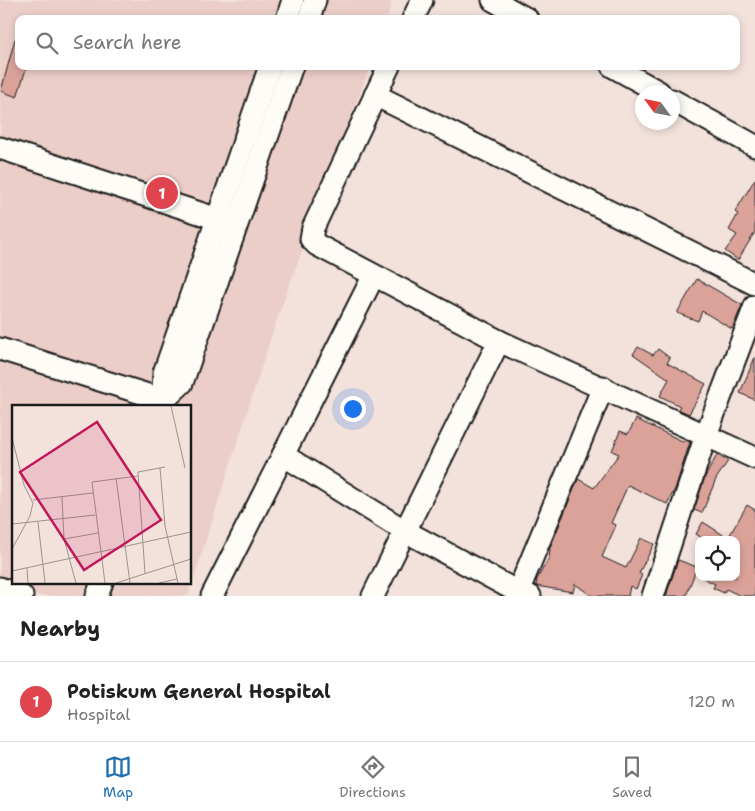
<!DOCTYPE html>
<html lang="en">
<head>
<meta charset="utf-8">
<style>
  :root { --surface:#fff; --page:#f6f6f6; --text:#222; --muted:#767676; --line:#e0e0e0; --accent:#1f6fb2 }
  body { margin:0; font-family:"Shantell Sans",sans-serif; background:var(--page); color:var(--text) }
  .controls { position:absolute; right:15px; bottom:15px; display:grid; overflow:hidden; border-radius:10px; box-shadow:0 2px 8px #0003 }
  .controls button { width:45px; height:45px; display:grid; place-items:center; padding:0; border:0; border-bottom:1px solid var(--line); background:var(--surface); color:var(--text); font:25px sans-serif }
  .compass { position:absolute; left:635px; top:85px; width:45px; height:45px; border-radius:50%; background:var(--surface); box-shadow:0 2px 8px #0003; rotate:303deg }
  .you { position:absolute; left:352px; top:408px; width:18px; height:18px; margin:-12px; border:4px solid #fff; border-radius:50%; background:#1a73e8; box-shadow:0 0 0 8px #1a73e833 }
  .badge { display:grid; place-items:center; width:32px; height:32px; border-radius:50%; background:var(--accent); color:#fff; font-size:16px; font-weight:700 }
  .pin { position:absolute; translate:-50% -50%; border:2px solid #fff; box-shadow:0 1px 5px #0006 }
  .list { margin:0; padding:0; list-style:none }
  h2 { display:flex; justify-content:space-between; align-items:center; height:65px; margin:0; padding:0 20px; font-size:21px }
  h2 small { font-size:16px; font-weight:400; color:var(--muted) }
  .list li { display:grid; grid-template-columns:32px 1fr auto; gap:15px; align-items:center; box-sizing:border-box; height:80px; padding:0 20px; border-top:1px solid var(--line) }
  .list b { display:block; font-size:19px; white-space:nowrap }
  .list p { margin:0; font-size:16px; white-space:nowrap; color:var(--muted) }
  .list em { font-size:16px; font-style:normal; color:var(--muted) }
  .icon { flex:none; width:28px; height:28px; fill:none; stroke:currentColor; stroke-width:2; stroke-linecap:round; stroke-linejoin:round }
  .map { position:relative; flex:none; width:755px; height:596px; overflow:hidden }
  .search { position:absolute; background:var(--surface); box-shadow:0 2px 8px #0003; left:15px; right:15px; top:15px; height:55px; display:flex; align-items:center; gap:12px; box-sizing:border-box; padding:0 18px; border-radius:10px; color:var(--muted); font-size:19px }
  .sheet { height:145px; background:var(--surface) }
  nav { display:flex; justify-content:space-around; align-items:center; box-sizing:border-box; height:70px; border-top:1px solid var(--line); background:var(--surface); font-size:14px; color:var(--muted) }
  nav a { display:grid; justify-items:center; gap:2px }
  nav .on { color:var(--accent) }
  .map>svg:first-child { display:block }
  .built { fill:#eccec8; fill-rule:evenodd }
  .building { fill:#dba29a; stroke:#1c1c1c }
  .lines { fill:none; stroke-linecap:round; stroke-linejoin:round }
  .minor-casing { stroke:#1c1c1c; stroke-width:25 }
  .minor { stroke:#fdfcf7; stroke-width:21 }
  .inset-road { fill:none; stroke:#9d928f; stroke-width:1 }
  .view { fill:#c2185b; fill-opacity:0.15; stroke:#c2185b; stroke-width:2.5 }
  .inset-edge { fill:none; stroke:#1c1c1c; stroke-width:2.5 }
</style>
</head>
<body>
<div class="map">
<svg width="755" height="596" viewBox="0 0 755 596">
  <rect width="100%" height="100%" fill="#f3e1db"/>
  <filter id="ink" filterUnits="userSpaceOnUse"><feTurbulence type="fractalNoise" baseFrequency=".02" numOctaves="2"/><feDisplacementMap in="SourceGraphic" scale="10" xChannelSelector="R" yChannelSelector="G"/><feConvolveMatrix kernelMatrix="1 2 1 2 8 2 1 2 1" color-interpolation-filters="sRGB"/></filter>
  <g filter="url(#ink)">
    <path class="built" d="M0 0H392L387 19H19V66H370L277 319 188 596H40L0 584ZM14 406H190V582H14Z"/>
    <g class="building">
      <polygon points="15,39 19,40 19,66 27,66 17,97 1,91"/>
      <polygon points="755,179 755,232 738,260 725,251 737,235 729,230 738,214 735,212"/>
      <polygon points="697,279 742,305 732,329 702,311 698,321 677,313"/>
      <polygon points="638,347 653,355 658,349 670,358 667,363 706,384 689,414 678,409 680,406 660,396 669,379 633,354"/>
      <polygon points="755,357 755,400 740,393"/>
      <polygon points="636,419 684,442 685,440 690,442 675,489 667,504 628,485 611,523 616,525 602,557 626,568 641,538 654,544 639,573 642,575 636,589 630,586 628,596 592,596 575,584 573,592 536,586 537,579 549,558 550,548 578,479 594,488 619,454 612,451 620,431 628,434"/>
      <polygon points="717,455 728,461 716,479 702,513 694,510 705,477"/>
      <polygon points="747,505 755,510 755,596 741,596 726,589 724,593 713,588 715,584 701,577 736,577 736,540 705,540 696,534 703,522 728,538"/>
      <polygon points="678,560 697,567 686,596 666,596"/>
    </g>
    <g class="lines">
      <g class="minor-casing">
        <g id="minor">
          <polyline points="493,0 527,19"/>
          <polyline points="287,19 293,0"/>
          <polyline points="309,19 315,0"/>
          <polyline points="413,19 422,0"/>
          <polyline points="389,66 313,228 311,239 317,245 499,341 755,458"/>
          <polyline points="612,66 659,92"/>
          <polyline points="375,95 755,284"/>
          <polyline points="672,100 755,146"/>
          <polyline points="0,148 230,223"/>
          <polyline points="0,349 164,400"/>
          <polyline points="164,400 182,383 292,66"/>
          <polyline points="162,406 164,373 270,66"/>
          <polyline points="283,455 405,531 518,592 530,596"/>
          <polyline points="0,588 22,596"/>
          <polyline points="518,592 603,387"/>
          <polyline points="97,596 102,582"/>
          <polyline points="212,596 373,277"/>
          <polyline points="373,596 499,341"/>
          <polyline points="653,596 706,435 755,306"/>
        </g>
      </g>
      <use href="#minor" class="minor"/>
    </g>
  </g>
  <g transform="translate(12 405)">
    <rect width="179" height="179" fill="#f3e1db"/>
    <path class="inset-road" d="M159 1 173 63M0 33 12 80 21 98 18 111 0 144M148 63 153 121 166 178M104 73 118 178M50 92 52 134 64 178M21 95 81 88M26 117 33 178M0 119 83 110M52 134 86 128M15 163 16 178M0 166 179 127M133 168 126 67 153 62M93 178 80 77 126 71M104 178 179 154M147 178 165 174"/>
    <path class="view" d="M85 17 149 115 72 165 8 67Z"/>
    <rect width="179" height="179" class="inset-edge"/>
  </g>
</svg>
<div class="controls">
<button><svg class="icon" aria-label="locate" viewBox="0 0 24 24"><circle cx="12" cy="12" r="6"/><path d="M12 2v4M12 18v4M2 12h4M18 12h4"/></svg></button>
</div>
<svg class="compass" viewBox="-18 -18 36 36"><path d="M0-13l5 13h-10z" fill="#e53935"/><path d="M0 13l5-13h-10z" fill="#767676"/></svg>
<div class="you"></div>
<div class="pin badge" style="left:162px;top:193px;background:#e0444e">1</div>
<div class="search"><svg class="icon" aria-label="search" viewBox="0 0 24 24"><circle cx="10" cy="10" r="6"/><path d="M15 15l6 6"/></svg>Search here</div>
</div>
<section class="sheet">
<h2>Nearby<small></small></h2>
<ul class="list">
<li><span class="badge" style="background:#e0444e">1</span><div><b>Potiskum General Hospital</b><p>Hospital</p></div><em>120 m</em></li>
</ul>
</section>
<nav>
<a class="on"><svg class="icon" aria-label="map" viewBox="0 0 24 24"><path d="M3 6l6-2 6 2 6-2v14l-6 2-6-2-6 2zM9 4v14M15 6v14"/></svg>Map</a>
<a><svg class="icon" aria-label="directions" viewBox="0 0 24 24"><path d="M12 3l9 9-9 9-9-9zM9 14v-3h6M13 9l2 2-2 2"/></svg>Directions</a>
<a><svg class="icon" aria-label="saved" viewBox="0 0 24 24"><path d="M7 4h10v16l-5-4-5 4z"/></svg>Saved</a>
</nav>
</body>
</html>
